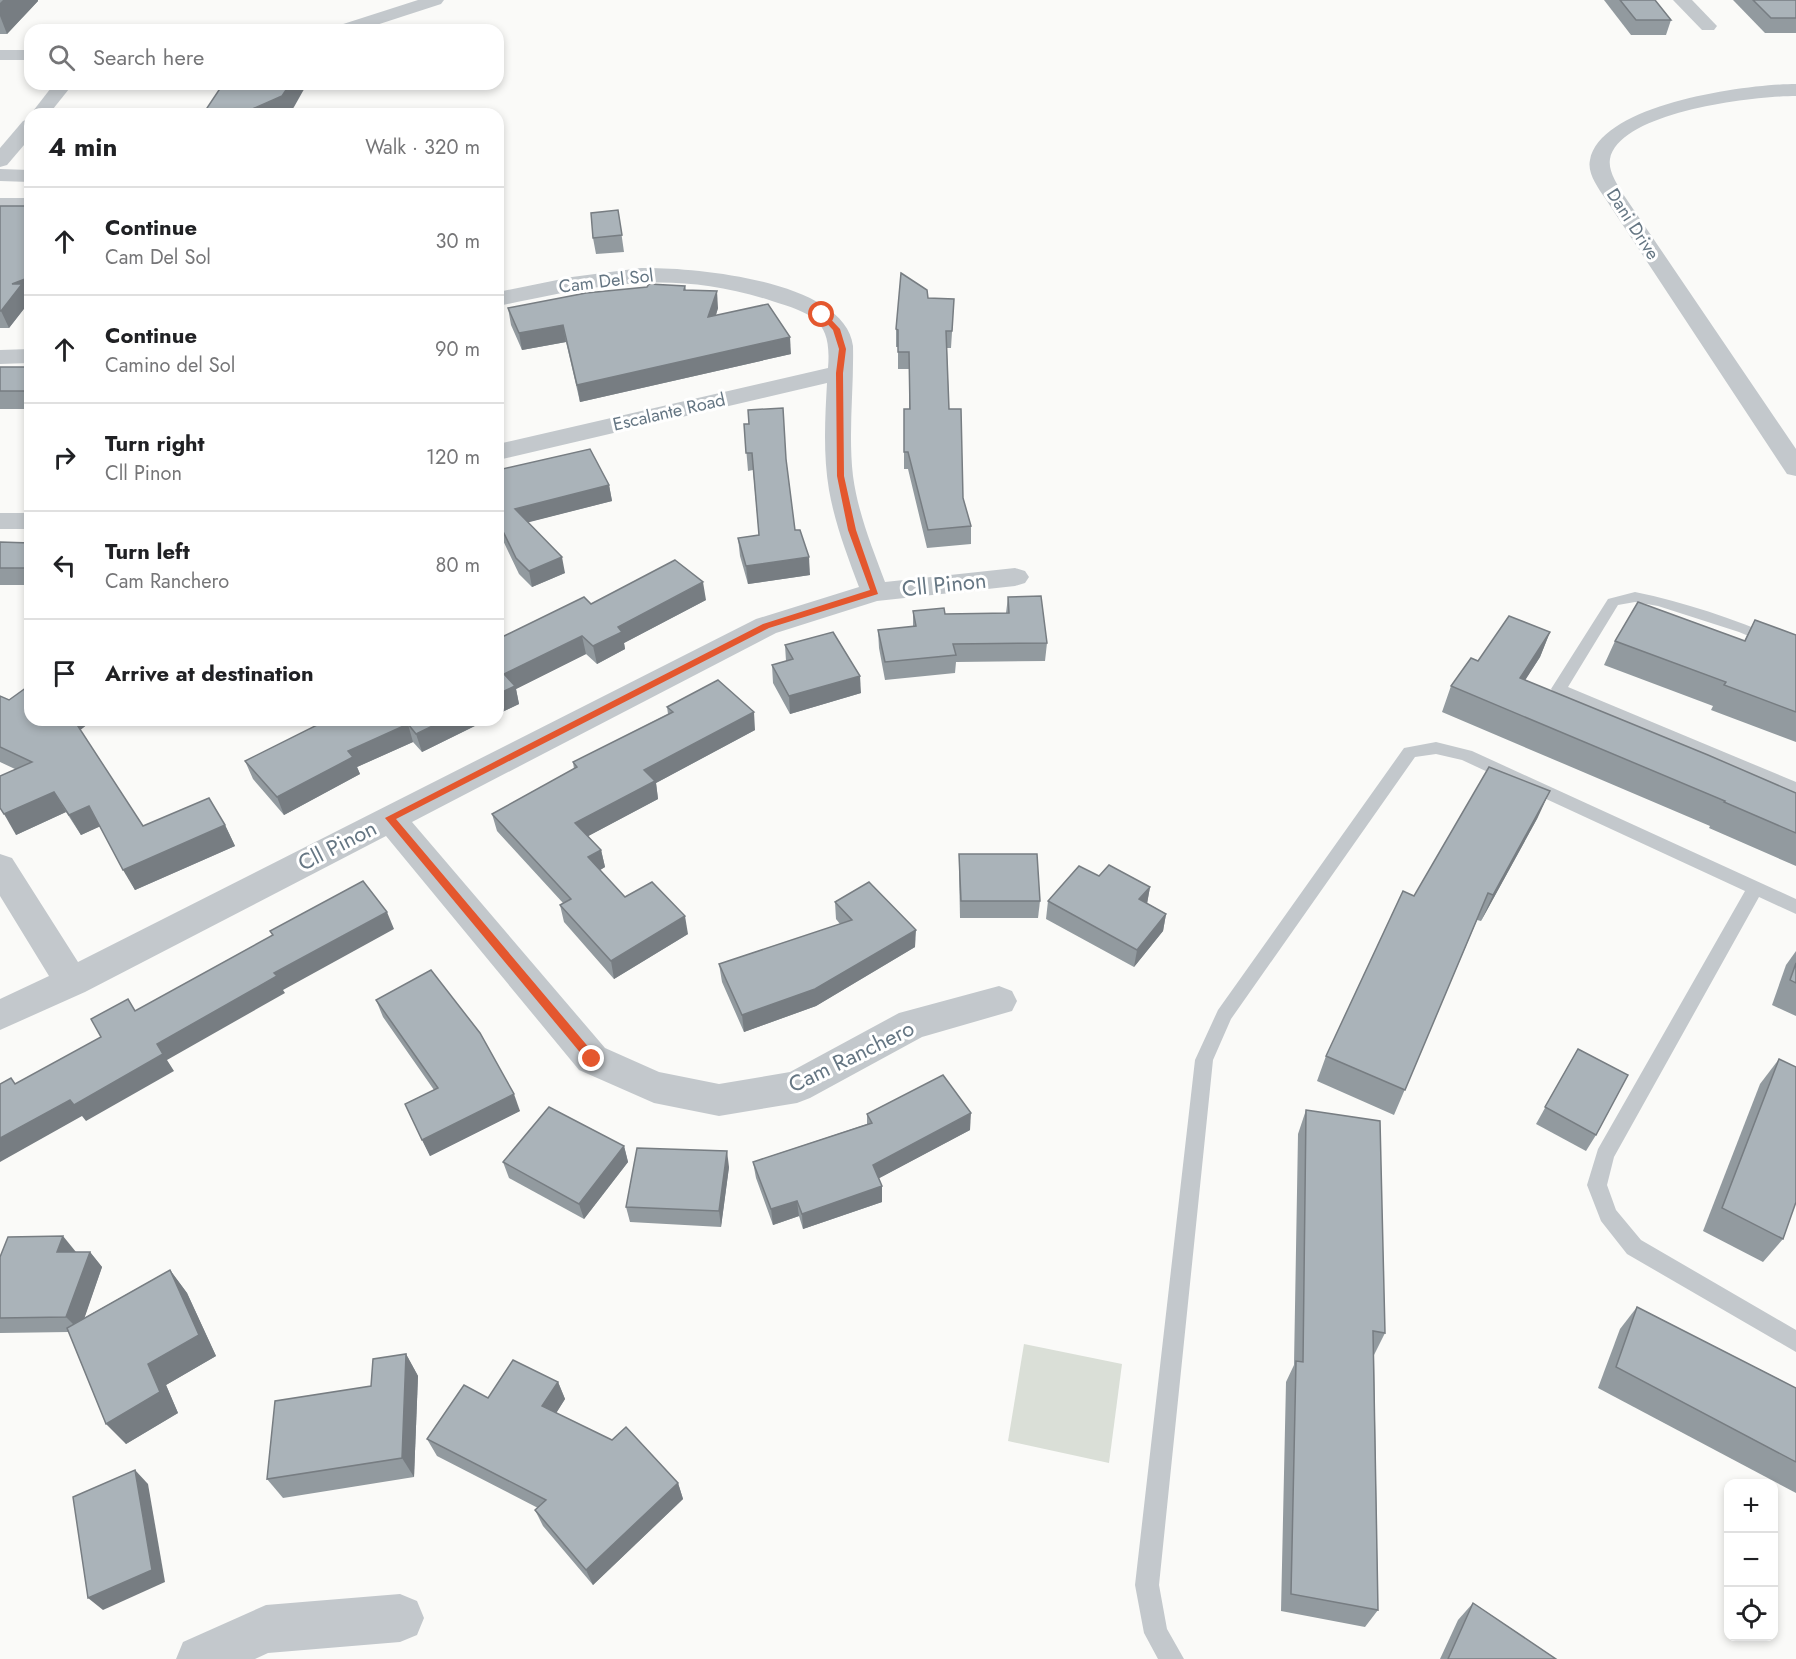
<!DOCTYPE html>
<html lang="en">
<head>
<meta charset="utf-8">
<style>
  :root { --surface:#fff; --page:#f2f2f2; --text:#202124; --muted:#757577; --line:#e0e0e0 }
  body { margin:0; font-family:Jost,sans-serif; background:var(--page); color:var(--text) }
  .controls { position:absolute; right:18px; bottom:18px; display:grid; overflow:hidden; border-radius:12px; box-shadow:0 3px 9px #0003 }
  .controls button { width:54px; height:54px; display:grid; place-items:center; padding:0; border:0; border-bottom:2px solid var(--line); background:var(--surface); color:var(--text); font:30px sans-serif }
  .stop { position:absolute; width:18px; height:18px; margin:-14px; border:4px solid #e4572e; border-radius:50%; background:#fff }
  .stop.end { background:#e4572e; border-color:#fff; box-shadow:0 2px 6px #0008 }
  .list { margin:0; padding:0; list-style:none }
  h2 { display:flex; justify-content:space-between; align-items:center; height:78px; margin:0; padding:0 24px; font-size:26px }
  h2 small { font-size:20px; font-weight:400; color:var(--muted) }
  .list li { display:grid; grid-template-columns:39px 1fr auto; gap:18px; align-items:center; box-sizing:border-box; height:108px; padding:0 24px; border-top:2px solid var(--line) }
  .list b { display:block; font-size:22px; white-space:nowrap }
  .list p { margin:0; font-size:20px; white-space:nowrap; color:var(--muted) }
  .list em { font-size:20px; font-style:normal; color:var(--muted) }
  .icon { flex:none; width:33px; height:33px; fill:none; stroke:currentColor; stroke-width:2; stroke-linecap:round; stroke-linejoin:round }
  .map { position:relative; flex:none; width:1796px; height:1659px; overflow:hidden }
  .search { position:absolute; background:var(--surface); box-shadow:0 3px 9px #0003; left:24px; top:24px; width:480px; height:66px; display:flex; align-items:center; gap:15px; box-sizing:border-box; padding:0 21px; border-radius:18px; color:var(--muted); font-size:22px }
  .panel { position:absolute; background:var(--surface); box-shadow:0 3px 9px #0003; left:24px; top:108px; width:480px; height:618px; border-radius:18px }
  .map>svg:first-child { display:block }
  .green { fill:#dadfd7 }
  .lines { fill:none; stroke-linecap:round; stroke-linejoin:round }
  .service { fill:#c3c8cc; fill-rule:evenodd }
  .minor { fill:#c3c8cc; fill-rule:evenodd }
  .tertiary { fill:#c3c8cc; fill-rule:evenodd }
  .wall { fill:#929a9f }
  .shaded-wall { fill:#777d82 }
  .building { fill:#aab3b9; stroke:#777d82; stroke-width:1.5 }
  .route { fill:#e4572e }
  .labels { text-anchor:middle; stroke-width:6; stroke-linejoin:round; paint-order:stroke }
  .far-street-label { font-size:18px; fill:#657683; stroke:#fff }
  .street-label { font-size:22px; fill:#657683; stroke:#fff }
</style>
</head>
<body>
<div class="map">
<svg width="1796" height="1659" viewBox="0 0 1796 1659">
  <rect width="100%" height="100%" fill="#fafaf8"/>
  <polygon class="green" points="1024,1344 1122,1364 1109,1463 1008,1441"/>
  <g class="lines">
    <g class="service">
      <path d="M1635 592C1690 603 1744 623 1796 645V656L1739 632 1658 606 1635 602 1618 605 1568 687 1796 782V795L1554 693 1551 689 1608 599Z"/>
      <polygon points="1436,742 1472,751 1796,899 1796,914 1759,897 1614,1157 1607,1185 1616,1210 1641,1240 1796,1330 1796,1352 1627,1254 1601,1221 1587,1185 1598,1149 1745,891 1462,760 1436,754 1415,757 1231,1019 1213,1060 1159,1585 1167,1629 1184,1659 1158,1659 1144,1633 1135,1585 1195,1060 1218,1010 1404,748"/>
    </g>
    <g class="minor">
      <polygon points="1673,0 1692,0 1717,26 1714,30 1702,30"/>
      <polygon points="0,169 30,170 30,182 0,181"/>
      <rect x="0" y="198" width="30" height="12"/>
      <path d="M641 268C692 267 845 280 853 346 854 389 848 432 853 476 858 513 872 547 885 582L1015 568 1025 571 1029 577 1025 583 1015 586 877 601 776 633 412 822 605 1048 659 1072 719 1084 790 1072 899 1013 999 986 1012 991 1017 1001 1012 1011 922 1037 810 1098 797 1103 719 1116 654 1103 579 1070 386 836 85 992 0 1030V999L49 976 0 896V854L12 858 78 962 756 619 859 587C847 555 835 524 829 490 823 455 825 418 827 383L498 460V444L828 368C832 321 814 314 772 301 671 268 599 285 498 306V292L572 277Z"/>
      <polygon points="30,349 30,363 0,364 0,350"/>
      <rect x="0" y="513" width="30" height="16"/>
      <polygon points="400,1594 417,1601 424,1618 417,1635 400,1642 268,1653 255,1659 176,1659 183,1642 266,1605"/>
    </g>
    <g class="tertiary">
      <polygon points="418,0 444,0 441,4 361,30 334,30 337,26"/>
      <rect x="0" y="50" width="30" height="10"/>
      <polygon points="54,84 73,84 49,114 30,115"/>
      <path d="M1796 84V96C1756 96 1620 111 1610 159 1608 171 1617 184 1623 194L1796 449V476L1787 474 1783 468 1605 198C1598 188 1587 173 1590 160 1601 103 1749 84 1796 84Z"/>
      <polygon points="30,119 30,138 7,165 0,167 0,148 23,121"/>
    </g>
  </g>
  <g class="wall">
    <polygon points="0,0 38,0 38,1 7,34 0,34"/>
    <polygon points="1604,0 1655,0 1671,20 1666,35 1631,35"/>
    <polygon points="1733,0 1796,0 1796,33 1765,33"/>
    <polygon points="0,206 30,301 9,328 0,328"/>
    <polygon points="618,210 624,252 596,254 593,238"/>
    <polygon points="685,286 686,290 718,308 716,315 791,354 580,402 566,342 522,350 511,325 508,308"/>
    <polygon points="953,316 951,348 947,348 949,409 963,498 971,526 971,544 927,548 908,469 904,469 904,409 909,409 909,369 898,369 898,347 896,347 896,329"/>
    <rect x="0" y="367" width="30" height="42"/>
    <polygon points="744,424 786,459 795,530 810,575 748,584 740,556 738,538 759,535 753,470 748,471"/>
    <polygon points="498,470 609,485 612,501 528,522 565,573 532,587 519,574 498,530"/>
    <polygon points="0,542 30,543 30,585 0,585"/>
    <polygon points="1008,597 1047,643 1045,661 956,662 955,673 885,680 879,648 878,630 913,627 913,611 945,614 1006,613"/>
    <polygon points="706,600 624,643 625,649 597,664 586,654 516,689 519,704 498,714 498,632 502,637 591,604"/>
    <polygon points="1755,620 1796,635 1796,742 1711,710 1713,706 1604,665 1615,641 1744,641"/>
    <polygon points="1550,632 1540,657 1525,680 1796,793 1796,866 1709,828 1710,826 1442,712 1451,686 1478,661"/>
    <polygon points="785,645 861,693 790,714 773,683 772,665 786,661"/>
    <polygon points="0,696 30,720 93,720 80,730 143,826 225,825 235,846 135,890 100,826 81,835 66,812 16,835 15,769 0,762"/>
    <polygon points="667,707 755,730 656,783 658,799 588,836 601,850 605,867 600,870 625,897 688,934 614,979 564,922 560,905 563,903 497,831 492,814 574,769 573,762 668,714"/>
    <polygon points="327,720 487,720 422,752 413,742 357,767 360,774 284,815 253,779 245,761"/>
    <polygon points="1538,817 1481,921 1477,920 1394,1115 1317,1081 1326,1056 1414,896"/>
    <polygon points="959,854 1040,901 1038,918 960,918 959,871"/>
    <polygon points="1099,876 1150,887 1147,903 1166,914 1163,931 1134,967 1046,919 1048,901"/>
    <polygon points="835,902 915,947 816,1006 744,1032 722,982 719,964 840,924 836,919"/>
    <polygon points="1796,951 1796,1016 1772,1005 1786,965"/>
    <polygon points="376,1000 520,1111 430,1156 405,1104 434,1090 383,1017"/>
    <polygon points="1578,1049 1596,1135 1586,1151 1536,1124"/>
    <polygon points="1779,1059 1783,1239 1763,1262 1703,1231 1760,1084"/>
    <polygon points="1306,1110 1385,1333 1374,1355 1378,1610 1365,1627 1281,1611 1286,1382 1294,1365 1298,1134"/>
    <polygon points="867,1114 970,1130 879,1178 882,1202 803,1229 799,1216 773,1225 756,1178 753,1162 867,1124"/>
    <polygon points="624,1146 628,1162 584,1219 509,1178 503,1162"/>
    <polygon points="729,1167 721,1227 630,1222 626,1207"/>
    <polygon points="76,1252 90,1252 102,1267 84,1318 170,1270 187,1293 216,1356 166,1385 178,1413 126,1444 69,1332 0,1333 0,1257"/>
    <polygon points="1637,1307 1796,1388 1796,1493 1598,1388 1620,1329"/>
    <polygon points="406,1354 418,1376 414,1477 283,1498 267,1479"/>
    <polygon points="558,1382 565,1399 556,1413 678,1483 683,1499 593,1585 543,1526 535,1510 538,1508 437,1456 427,1439 488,1398"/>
    <polygon points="1473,1603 1556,1659 1440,1659 1458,1620"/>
  </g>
  <g class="shaded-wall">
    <polygon points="3,0 38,0 38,1 7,34 0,16 0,3"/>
    <polygon points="290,84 307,84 290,114 241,114"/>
    <polygon points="30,273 30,297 28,298 30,301 9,328 1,311 12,284"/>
    <polygon points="717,291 718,308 710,334 708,317"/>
    <polygon points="563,325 566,342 522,350 519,333"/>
    <polygon points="790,337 791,354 580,402 577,385"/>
    <polygon points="609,485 612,501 518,525 515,509"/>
    <polygon points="562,557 565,573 532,587 529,571"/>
    <polygon points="809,557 810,575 748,584 746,566"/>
    <polygon points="703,582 706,600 624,643 625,649 597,664 593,646 618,627"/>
    <polygon points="1550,632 1540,657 1510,704 1520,678"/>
    <polygon points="582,636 586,654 516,689 519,704 498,714 498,694 504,674"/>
    <polygon points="860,676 861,693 790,714 789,696"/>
    <polygon points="754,712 755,730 656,783 658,799 579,841 575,823 644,770"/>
    <polygon points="73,720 93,720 79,731"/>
    <polygon points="445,720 487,720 422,752 416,734"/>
    <polygon points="408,724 413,742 357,767 360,774 284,815 277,797 348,751"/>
    <polygon points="1550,791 1538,817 1481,921 1493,895"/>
    <polygon points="54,792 66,812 16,835 4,814"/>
    <polygon points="89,806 101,826 81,835 69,815"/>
    <polygon points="225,825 235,846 135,890 123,870"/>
    <polygon points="601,850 605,867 592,875 588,857"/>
    <polygon points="1150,887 1147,904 1139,899"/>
    <polygon points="387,912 394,929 283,990 285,993 167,1060 174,1071 86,1121 82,1116 0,1162 0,1138 274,973"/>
    <polygon points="1166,914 1163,931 1134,967 1137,950"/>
    <polygon points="685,916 688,934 614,979 611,961"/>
    <polygon points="916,930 915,947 816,1006 744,1032 742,1015"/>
    <polygon points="514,1094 520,1111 430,1156 422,1140"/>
    <polygon points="971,1113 970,1130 874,1181 873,1165"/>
    <polygon points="624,1146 628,1162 584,1219 579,1204"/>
    <polygon points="727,1151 729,1167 721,1227 719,1211"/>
    <polygon points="882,1186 882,1202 803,1229 802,1214"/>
    <polygon points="797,1201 799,1216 773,1225 771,1209"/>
    <polygon points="63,1236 76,1252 57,1252"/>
    <polygon points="90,1252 102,1267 80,1331 66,1317"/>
    <polygon points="170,1270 187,1293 216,1356 166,1385 178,1413 126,1444 106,1424 148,1364"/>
    <polygon points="406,1354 418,1376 414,1477 402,1458"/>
    <polygon points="558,1382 565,1399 550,1423 542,1406"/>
    <polygon points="135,1470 148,1484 165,1582 103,1610 88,1598"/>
    <polygon points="678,1483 683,1499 593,1585 586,1570"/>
  </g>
  <g class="building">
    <polygon points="1620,0 1655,0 1671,20 1636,20"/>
    <polygon points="1753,0 1796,0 1796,18 1771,18"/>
    <polygon points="223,84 290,84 282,96 241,114 203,114"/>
    <polygon points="0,206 30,206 30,273 25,279 12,284 22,284 1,311 0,311"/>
    <polygon points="618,210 622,235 593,238 591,213"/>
    <polygon points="901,273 927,290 928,298 954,299 952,331 946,331 949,409 961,409 963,498 971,526 928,530 908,452 904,452 904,409 910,409 909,352 898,352 898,330 896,329"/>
    <polygon points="649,284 685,286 684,290 717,291 708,317 768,304 790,337 577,385 563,325 519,333 508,308 586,293 647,287"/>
    <rect x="0" y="367" width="30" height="24"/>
    <polygon points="783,408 786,459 795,530 800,530 809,557 746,566 738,538 759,535 752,453 746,453 744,424 749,424 748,410"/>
    <polygon points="590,449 609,485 515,509 562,557 529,571 516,558 498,521 498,470"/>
    <polygon points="0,542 30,543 30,568 0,568"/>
    <polygon points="675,560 703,582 618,627 622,632 593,646 582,636 504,674 515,686 498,694 498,632 502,637 584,597 591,604"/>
    <polygon points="1041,596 1047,643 953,644 956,655 885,662 878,630 916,626 913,611 944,608 945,614 1009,613 1008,597"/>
    <polygon points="1638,602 1745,641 1755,620 1796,635 1796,712 1724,685 1726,682 1615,641"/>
    <polygon points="1509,616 1550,632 1520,678 1708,755 1796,793 1796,833 1724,802 1725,801 1451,686 1471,658 1478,661"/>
    <polygon points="833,632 860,676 789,696 772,665 793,659 785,645"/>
    <polygon points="718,680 754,712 644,770 655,781 575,823 601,850 588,857 625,897 652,882 685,916 611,961 560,905 571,899 492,814 577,767 573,762 673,712 667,707"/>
    <polygon points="30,685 30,720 74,720 143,826 209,798 225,825 123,870 89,806 69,815 54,792 4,814 0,808 0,776 32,762 0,747 0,696 9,700"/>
    <polygon points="327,720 445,720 416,734 408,724 348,751 353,757 277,797 245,761"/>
    <polygon points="1489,767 1550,791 1493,895 1488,893 1405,1090 1326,1056 1403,891 1414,896"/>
    <polygon points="959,854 1037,854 1040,901 961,901"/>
    <polygon points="1109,865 1150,887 1139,899 1166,914 1137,950 1048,901 1079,866 1099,876"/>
    <polygon points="363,881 387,912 274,973 277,976 157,1044 163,1054 74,1105 70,1100 0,1138 0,1084 11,1078 15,1084 101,1037 91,1019 128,999 135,1011 273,935 270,931"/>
    <polygon points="869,882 916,930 815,989 742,1015 719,964 852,920 835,902"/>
    <polygon points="1796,963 1796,983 1790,980"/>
    <polygon points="431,970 480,1033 514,1094 422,1140 405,1104 438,1088 376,1000"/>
    <polygon points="1578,1049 1628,1075 1596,1135 1545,1107"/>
    <polygon points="1779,1059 1796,1067 1796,1202 1783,1239 1722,1208"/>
    <polygon points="943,1075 971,1113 873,1165 882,1186 802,1214 797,1201 771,1209 753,1162 872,1123 867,1114"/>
    <polygon points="549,1107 624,1146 579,1204 503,1162"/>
    <polygon points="1306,1110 1380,1121 1385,1333 1373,1331 1378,1610 1291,1594 1296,1361 1303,1362"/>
    <polygon points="637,1148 727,1151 719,1211 626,1207"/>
    <polygon points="63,1236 57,1252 90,1252 66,1317 0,1318 0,1257 8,1237"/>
    <polygon points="170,1270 199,1335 148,1364 160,1392 106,1424 67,1328"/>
    <polygon points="1637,1307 1796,1388 1796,1462 1616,1367"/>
    <polygon points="406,1354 402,1458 267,1479 275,1401 371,1386 373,1359"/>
    <polygon points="513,1360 558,1382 542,1406 612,1440 626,1427 678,1483 586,1570 535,1510 546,1500 427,1439 464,1385 488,1398"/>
    <polygon points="135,1470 152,1570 88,1598 73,1497"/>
    <polygon points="1473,1603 1556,1659 1448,1659"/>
  </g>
  <polygon class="route" points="820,313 825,313 840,329 846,349 843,373 844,476 856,530 878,594 769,628 396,819 596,1056 596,1062 588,1062 385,818 763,624 870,590 848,530 837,476 836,373 839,349 833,330 820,316"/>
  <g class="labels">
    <g class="far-street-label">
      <text transform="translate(1633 224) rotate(57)" y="6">Dani Drive</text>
      <text transform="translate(606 281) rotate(-7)" y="6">Cam Del Sol</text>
      <text transform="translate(669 412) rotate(-13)" y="6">Escalante Road</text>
    </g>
    <g class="street-label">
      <text transform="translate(944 584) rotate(-6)" y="8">Cll Pinon</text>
      <text transform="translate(337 845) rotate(-27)" y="8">Cll Pinon</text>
      <text transform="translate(851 1056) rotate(-26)" y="8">Cam Ranchero</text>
    </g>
  </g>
</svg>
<div class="controls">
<button>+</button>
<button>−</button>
<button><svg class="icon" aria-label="locate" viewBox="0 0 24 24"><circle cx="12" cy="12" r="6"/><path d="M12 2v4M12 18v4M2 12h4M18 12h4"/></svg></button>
</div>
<div class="stop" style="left:822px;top:315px"></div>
<div class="stop end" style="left:592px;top:1059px"></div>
<div class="search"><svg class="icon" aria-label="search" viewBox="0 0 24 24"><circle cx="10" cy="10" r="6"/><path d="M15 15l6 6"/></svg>Search here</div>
<section class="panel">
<h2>4 min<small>Walk · 320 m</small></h2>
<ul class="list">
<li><svg class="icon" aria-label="ahead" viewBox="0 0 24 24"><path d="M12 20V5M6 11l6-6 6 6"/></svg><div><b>Continue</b><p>Cam Del Sol</p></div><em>30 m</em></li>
<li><svg class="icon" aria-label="ahead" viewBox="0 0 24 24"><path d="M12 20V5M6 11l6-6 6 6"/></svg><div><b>Continue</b><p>Camino del Sol</p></div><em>90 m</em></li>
<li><svg class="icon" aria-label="right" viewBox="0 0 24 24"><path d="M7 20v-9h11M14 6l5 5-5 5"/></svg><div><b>Turn right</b><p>Cll Pinon</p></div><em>120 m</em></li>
<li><svg class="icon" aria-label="left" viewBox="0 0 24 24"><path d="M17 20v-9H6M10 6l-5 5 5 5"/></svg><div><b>Turn left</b><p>Cam Ranchero</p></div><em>80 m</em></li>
<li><svg class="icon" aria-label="arrive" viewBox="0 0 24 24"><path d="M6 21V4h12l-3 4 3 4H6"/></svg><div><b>Arrive at destination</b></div></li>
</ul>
</section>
</div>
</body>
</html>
